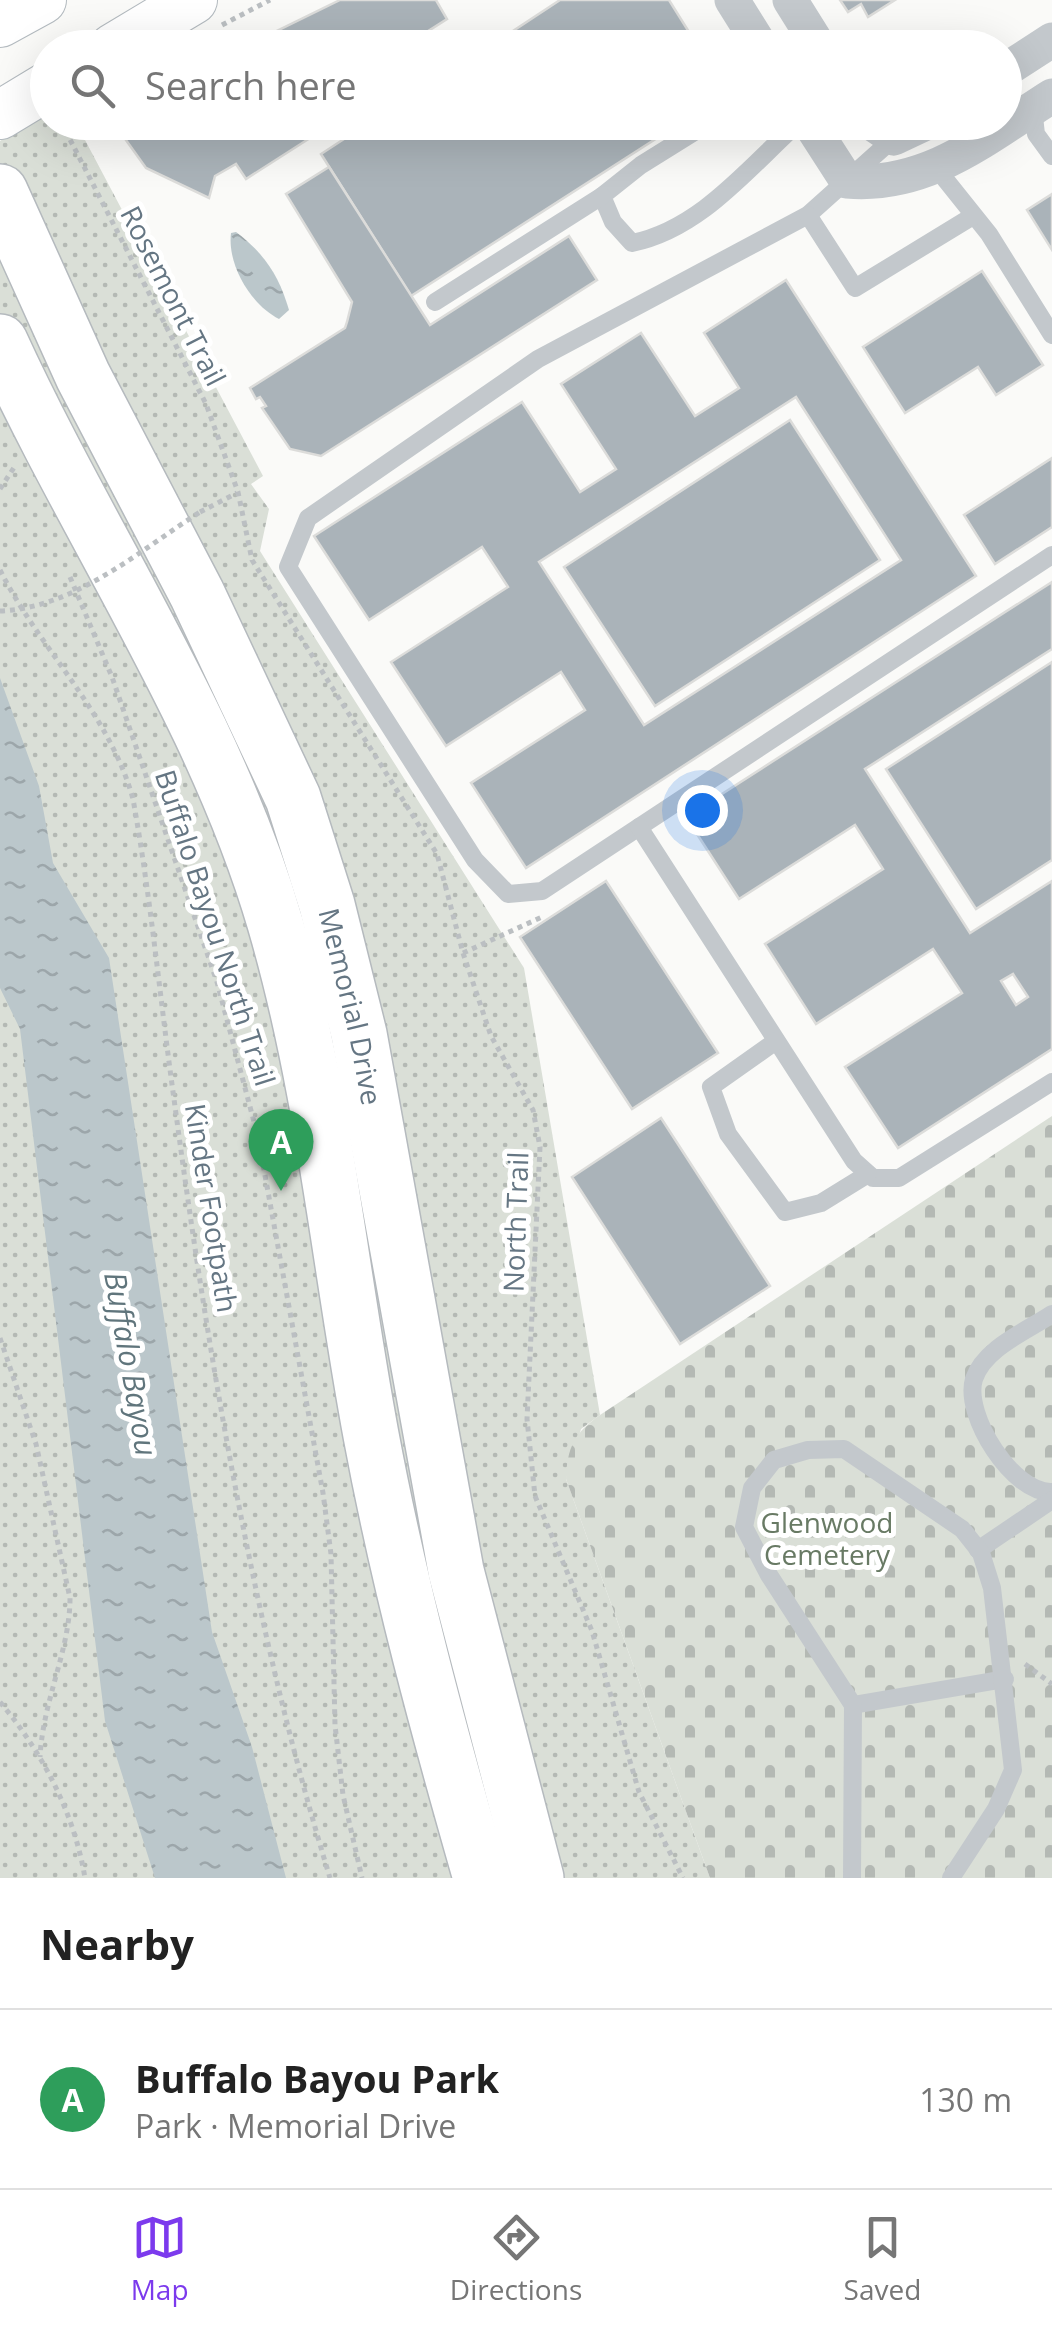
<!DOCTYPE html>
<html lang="en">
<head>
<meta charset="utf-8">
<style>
  :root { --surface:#fff; --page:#f2f2f2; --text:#222; --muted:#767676; --line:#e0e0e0; --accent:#7c3aed }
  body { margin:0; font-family:"Open Sans",sans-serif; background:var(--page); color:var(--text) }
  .you { position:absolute; left:702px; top:810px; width:35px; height:35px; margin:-25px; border:8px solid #fff; border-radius:50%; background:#1a73e8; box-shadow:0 0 0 15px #1a73e833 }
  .badge { display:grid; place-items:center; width:65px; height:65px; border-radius:50%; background:var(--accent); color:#fff; font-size:32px; font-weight:700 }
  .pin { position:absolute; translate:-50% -82px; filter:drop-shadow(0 2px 5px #0008) }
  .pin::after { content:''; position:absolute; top:52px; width:35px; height:30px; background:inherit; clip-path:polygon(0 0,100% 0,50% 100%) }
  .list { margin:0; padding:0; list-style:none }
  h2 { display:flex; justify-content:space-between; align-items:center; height:130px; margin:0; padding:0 40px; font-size:42px }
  h2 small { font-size:32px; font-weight:400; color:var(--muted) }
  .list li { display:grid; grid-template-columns:65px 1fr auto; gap:30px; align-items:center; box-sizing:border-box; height:180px; padding:0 40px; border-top:2px solid var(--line) }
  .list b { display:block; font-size:38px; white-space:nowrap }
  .list p { margin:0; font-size:32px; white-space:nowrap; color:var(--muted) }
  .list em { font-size:32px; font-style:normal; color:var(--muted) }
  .icon { flex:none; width:55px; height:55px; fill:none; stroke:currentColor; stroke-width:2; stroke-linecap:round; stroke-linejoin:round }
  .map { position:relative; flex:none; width:1052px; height:1878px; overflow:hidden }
  .search { position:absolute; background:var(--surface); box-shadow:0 10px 40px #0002; left:30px; right:30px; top:30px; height:110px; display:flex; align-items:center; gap:25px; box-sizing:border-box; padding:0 35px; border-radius:55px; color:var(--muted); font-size:38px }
  .sheet { height:310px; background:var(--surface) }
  nav { display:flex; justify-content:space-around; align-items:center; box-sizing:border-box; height:140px; border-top:2px solid var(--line); background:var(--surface); font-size:28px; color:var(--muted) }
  nav a { display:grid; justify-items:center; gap:5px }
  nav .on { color:var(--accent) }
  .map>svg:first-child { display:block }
  .green { fill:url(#green-dots) }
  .cemetery { fill:url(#cemetery-stones) }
  .water { fill:url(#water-ripples) }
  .building { fill:#aab3b9; stroke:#dcdcda; stroke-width:2.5; fill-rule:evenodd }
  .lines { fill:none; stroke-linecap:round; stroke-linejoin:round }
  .secondary-casing { stroke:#b3babf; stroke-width:50 }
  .primary-casing { stroke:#b5babe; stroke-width:58 }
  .path { stroke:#bbbfc2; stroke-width:5; stroke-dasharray:5 5; stroke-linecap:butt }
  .service { stroke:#c3c8cc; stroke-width:18 }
  .minor { stroke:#c3c8cc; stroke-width:35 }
  .secondary { stroke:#fff; stroke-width:48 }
  .primary { stroke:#fff; stroke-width:55 }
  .path-bridge { stroke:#bbbfc2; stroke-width:5; stroke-dasharray:5 5; stroke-linecap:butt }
  .labels { text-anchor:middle; stroke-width:10; stroke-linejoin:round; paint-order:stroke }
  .street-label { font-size:28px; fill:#657683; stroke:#fff }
  .park-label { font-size:28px; fill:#687a64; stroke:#fff }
  .water-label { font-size:30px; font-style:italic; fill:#60757c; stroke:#fff }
</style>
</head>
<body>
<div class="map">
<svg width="1052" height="1878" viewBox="0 0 1052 1878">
  <defs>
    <pattern id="green-dots" width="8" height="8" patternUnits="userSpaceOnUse" patternTransform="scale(2.5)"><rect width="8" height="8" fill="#dadfd7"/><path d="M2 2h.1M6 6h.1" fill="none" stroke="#b4b9b4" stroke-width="1.8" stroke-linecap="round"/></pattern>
    <pattern id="cemetery-stones" width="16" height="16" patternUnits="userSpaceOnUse" patternTransform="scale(2.5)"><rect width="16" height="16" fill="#dadfd7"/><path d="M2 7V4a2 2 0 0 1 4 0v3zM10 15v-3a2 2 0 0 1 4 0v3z" fill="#b4b9b4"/></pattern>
    <pattern id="water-ripples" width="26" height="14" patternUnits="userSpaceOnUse" patternTransform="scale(2.5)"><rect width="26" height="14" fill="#bbc7cb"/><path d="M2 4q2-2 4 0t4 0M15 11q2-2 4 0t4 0" fill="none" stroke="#9ca6aa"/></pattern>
  </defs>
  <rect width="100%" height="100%" fill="#fafaf8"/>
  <polygon class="green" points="47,112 48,122 76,123 263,476 251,484 269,509 260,551 524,968 600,1415 581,1429 566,1479 710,1878 0,1878 0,141"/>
  <path class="cemetery" d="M1052 1116V1878H710L566 1479C567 1448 574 1433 600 1415Z"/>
  <g class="water">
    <path d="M236 232C265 254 279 276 289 310L279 319C251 305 227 265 231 233Z"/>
    <polygon points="0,678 39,786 53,863 109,958 212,1632 252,1747 286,1878 155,1878 105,1721 20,1029 0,988"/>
  </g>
  <g class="building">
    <polygon points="340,0 436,0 447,19 422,35 429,48 242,48"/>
    <polygon points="560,0 669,0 699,48 487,48"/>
    <polygon points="840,0 895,0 868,17 861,4 848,12"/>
    <polygon points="113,122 335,122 246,179 236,164 215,176 209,198 146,168"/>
    <polygon points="370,122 682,122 411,296 321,154"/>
    <polygon points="329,167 430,325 569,236 597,280 321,456 290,449 262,408 266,406 260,397 256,399 250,388 345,328 347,322 352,302 286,194"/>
    <polygon points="1052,194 1052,250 1027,210"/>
    <polygon points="982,271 1043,365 996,395 978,367 905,413 863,347"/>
    <path d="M786 280 976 576 526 868 471 783 585 710 561 672 446 746 391 662 508 587 482 547 369 620 314 536 522 402 580 492 616 469 561 384 641 333 695 416 739 388 704 333ZM796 397 901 560 644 725 539 562Z"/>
    <polygon points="790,420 880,560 655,706 564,567"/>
    <polygon points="1052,458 1052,527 995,564 964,515"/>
    <path d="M1052 582V649L865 769 970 933 1052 881V1049L898 1148 845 1067 962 993 933 949 816 1024 765 944 883 869 855 825 739 899 686 817ZM1013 974 1028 997 1016 1005 1001 981Z"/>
    <polygon points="1052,662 1052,860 976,909 886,769"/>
    <polygon points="606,881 718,1053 632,1109 520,937"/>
    <polygon points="661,1118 770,1286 680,1344 572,1177"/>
  </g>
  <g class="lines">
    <g class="secondary-casing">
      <g id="secondary">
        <polyline points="0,23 42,0"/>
        <polyline points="113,48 193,0"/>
        <polyline points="0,115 48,86"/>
      </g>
    </g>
    <g class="primary-casing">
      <g id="primary">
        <path id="s1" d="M0 192 83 376 197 594 293 798 327 905 359 1034 456 1571 536 1878"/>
        <path d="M0 342C89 537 214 715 275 923 324 1090 339 1264 371 1435 399 1585 439 1732 481 1878"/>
      </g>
    </g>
    <g class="path">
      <polyline points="222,25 270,0"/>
      <polyline points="61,122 206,404 238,492 252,560 437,854 463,953 491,1036 533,1110 540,1147 527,1419 535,1496 592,1631 639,1792 683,1878"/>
      <polyline points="0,489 15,466"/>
      <polyline points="200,512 237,493"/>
      <path d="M0 570C40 650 109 712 133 799 151 899 160 999 174 1099 209 1361 253 1625 330 1878"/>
      <polyline points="70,577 112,677 217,982 258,1137 323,1493 331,1554 335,1725 343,1795 362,1878"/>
      <polyline points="463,953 542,917"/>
      <path d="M0 1338 36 1444 70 1598C70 1650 43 1700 40 1757"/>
      <polyline points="1025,1664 1052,1684"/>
      <path d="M0 1702C42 1752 74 1812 85 1878"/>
    </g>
    <g class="service">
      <polyline points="1033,108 1036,134 1052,156"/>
      <path d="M710 122 641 165 602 196 613 222 632 243C701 229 749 167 799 122"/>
      <polyline points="894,138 808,215 538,359 308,518 288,567 475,860 508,894 542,891 1052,555"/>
      <polyline points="937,169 989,234 1052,335"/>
      <polyline points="808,215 855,288 973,216"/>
      <polyline points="435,302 602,196"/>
      <polyline points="639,827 854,1161 873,1178 899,1178 1052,1082"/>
      <polyline points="776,1041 711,1087 728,1134 785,1212 821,1203 868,1174"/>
      <path d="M1052 1314C1027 1331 984 1348 974 1379 963 1415 1013 1494 1052 1492"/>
      <polyline points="978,1550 1052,1500"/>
      <polyline points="853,1705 1005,1679"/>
      <polyline points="852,1878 853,1705 769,1575 744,1527 752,1488 774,1460 808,1450 844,1449 962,1529 981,1553 992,1588 1013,1770 996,1809 951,1878"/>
    </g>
    <g class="minor">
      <polyline points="732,0 762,48"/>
      <polyline points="790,0 820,48"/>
      <polyline points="1004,71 1052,40"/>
      <path d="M809 122 847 181C928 188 987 137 1052 96"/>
      <polyline points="870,122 894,138 928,122"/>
    </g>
    <use href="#secondary" class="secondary"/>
    <use href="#primary" class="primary"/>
    <path class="path-bridge" d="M0 611C75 608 139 551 200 512"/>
  </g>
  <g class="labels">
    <g class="street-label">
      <text transform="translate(173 296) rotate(63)" y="10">Rosemont Trail</text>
      <text transform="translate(215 928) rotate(72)" y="10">Buffalo Bayou North Trail</text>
      <text dy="10" stroke="none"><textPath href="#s1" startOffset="890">Memorial Drive</textPath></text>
      <text transform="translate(211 1208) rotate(81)" y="10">Kinder Footpath</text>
      <text transform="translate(516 1222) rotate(-88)" y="10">North Trail</text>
    </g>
    <g class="park-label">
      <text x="827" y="1533">Glenwood<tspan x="827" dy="32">Cemetery</tspan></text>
    </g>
    <g class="water-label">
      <text transform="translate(130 1364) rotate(80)" y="10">Buffalo Bayou</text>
    </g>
  </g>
</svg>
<div class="you"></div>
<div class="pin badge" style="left:281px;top:1191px;background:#2e9e5b">A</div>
<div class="search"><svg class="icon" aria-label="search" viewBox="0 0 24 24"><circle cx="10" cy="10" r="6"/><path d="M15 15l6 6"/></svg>Search here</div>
</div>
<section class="sheet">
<h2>Nearby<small></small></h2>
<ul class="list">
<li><span class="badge" style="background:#2e9e5b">A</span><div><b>Buffalo Bayou Park</b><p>Park · Memorial Drive</p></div><em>130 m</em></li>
</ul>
</section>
<nav>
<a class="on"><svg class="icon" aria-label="map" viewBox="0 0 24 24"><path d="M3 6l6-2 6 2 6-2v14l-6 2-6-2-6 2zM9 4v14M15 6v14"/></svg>Map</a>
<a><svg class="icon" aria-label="directions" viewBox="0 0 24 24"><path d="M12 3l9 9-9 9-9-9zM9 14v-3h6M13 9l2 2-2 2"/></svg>Directions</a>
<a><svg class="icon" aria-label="saved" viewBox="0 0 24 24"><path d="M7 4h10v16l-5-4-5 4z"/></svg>Saved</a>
</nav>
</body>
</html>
